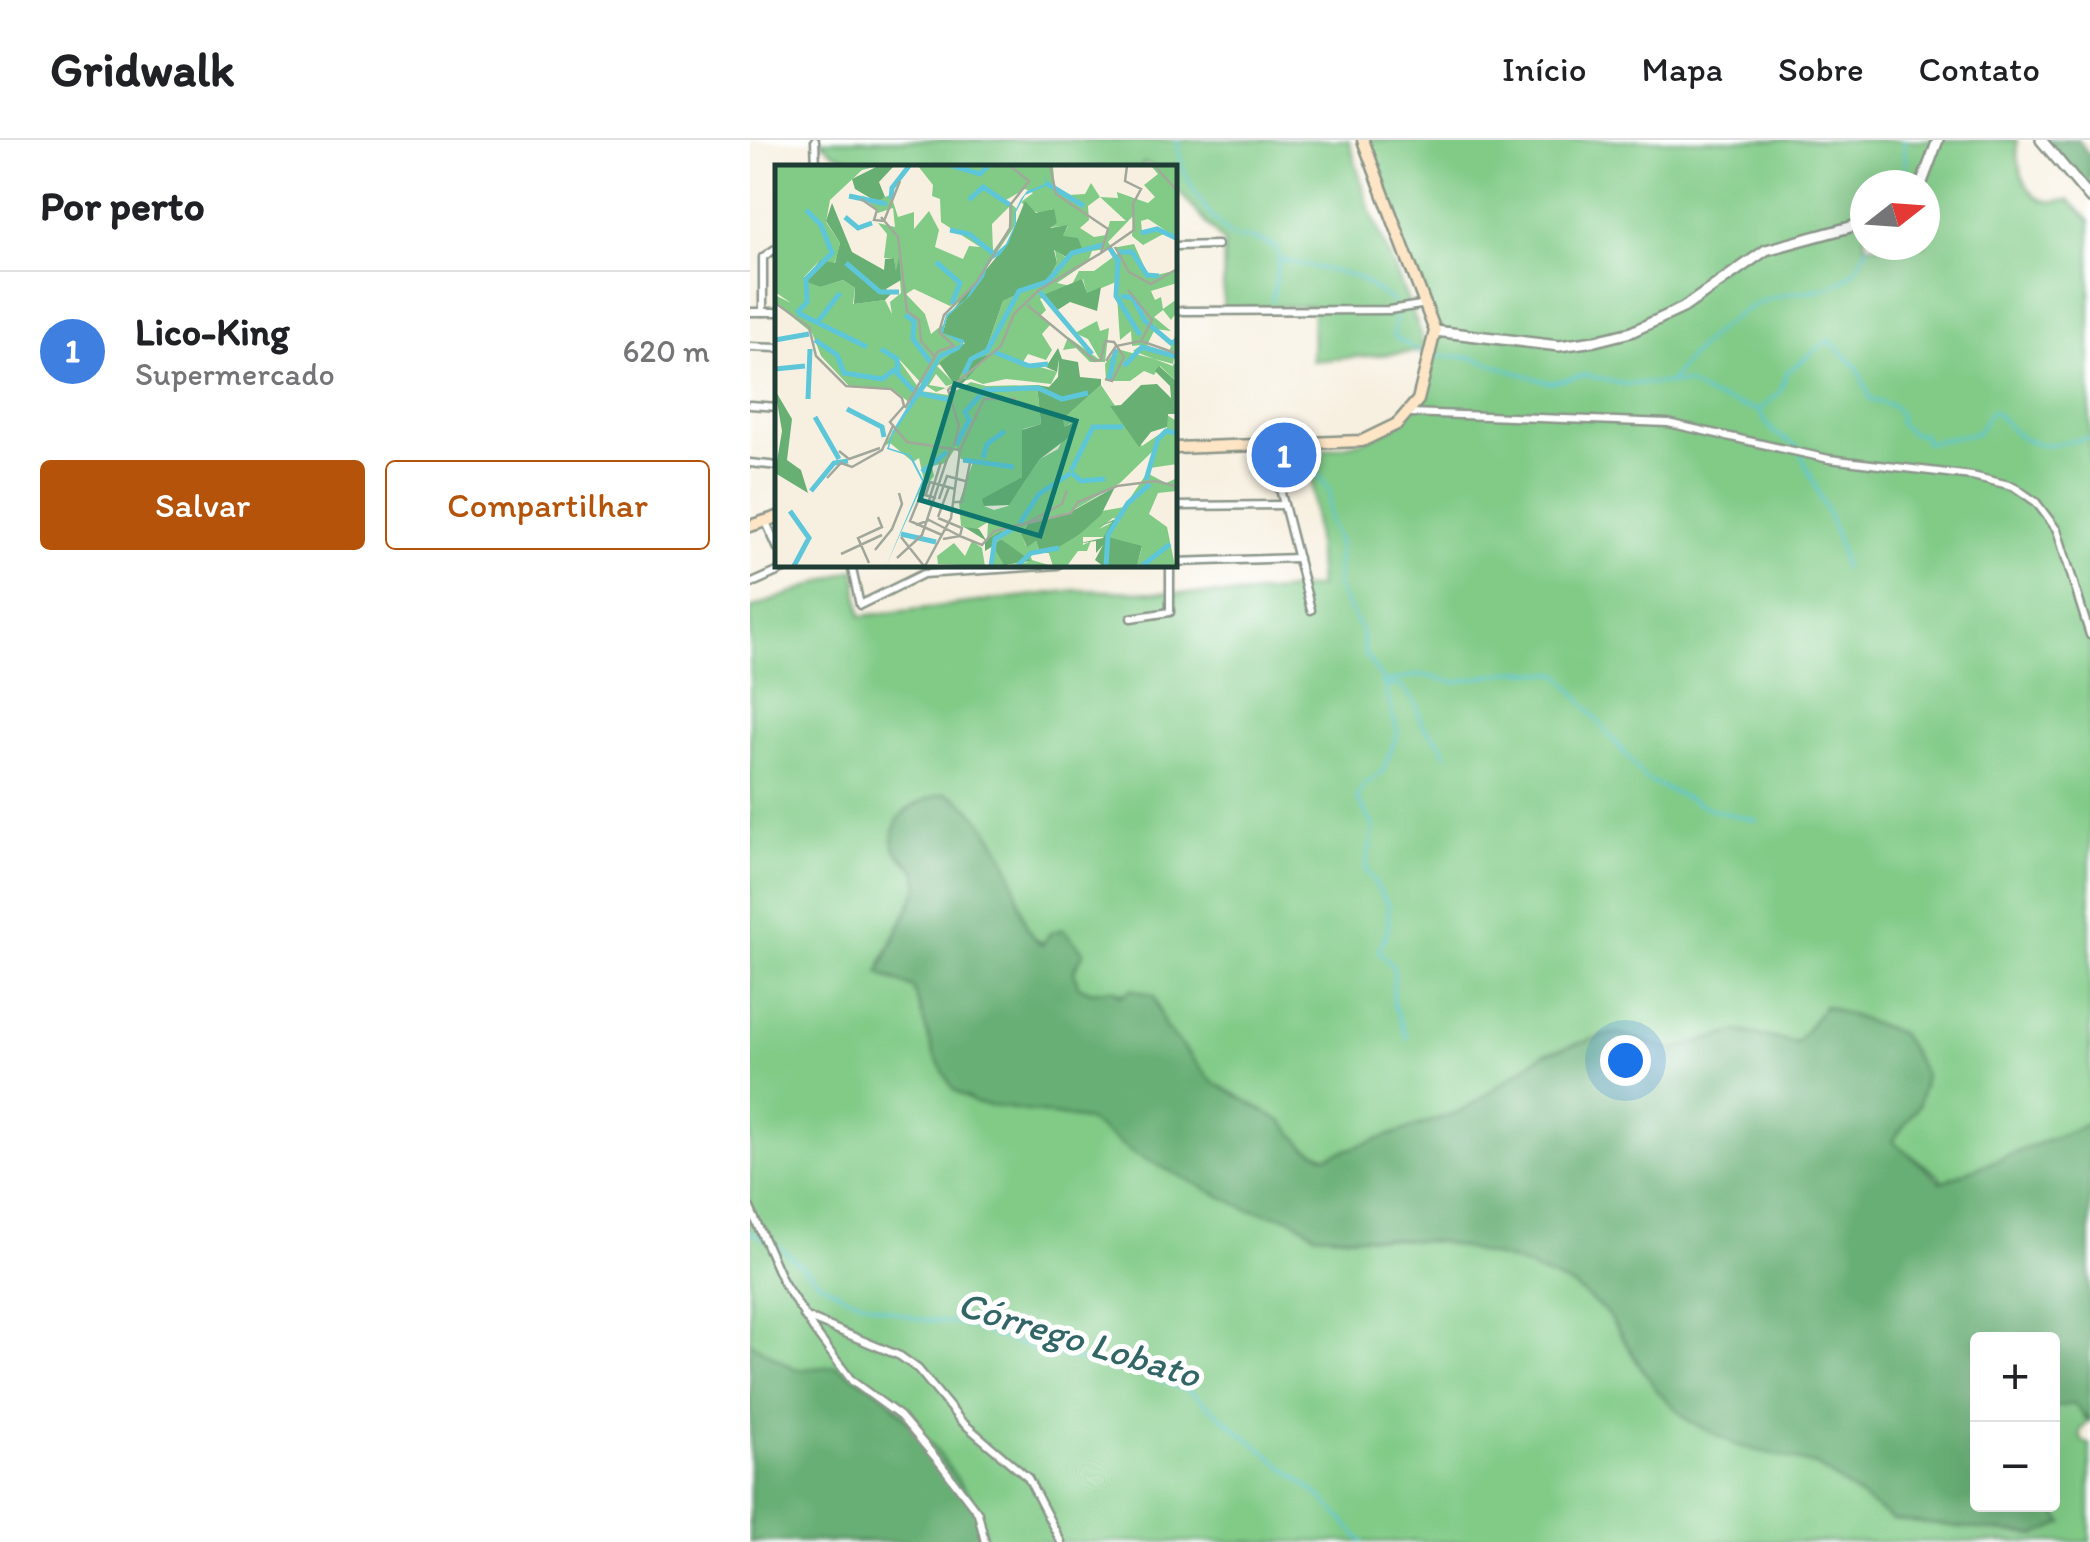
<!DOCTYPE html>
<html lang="pt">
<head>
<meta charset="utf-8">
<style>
  :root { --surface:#fff; --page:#f6f6f6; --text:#202124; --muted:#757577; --line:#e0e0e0; --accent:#b45309 }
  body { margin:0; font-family:Itim,sans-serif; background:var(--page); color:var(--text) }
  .controls { position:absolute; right:30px; bottom:30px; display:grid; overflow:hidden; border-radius:10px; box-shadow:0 10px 40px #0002 }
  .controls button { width:90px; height:90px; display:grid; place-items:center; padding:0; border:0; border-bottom:2px solid var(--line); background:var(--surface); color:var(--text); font:50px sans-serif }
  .compass { position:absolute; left:1100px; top:30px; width:90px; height:90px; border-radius:50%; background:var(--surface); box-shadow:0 10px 40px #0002; rotate:73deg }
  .you { position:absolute; left:875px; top:920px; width:35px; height:35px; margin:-25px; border:8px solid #fff; border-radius:50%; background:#1a73e8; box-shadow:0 0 0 15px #1a73e833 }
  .badge { display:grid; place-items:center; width:65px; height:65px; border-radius:50%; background:var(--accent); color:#fff; font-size:32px; font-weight:700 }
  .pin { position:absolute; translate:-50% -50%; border:5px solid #fff; box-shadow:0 2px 10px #0006 }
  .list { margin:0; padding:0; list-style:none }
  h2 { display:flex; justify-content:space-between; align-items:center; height:130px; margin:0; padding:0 40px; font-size:42px }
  h2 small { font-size:32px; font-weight:400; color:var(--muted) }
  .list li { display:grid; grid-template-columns:65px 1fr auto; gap:30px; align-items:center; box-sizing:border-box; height:160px; padding:0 40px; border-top:2px solid var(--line) }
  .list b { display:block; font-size:38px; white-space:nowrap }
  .list p { margin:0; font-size:32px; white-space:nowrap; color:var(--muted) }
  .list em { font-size:32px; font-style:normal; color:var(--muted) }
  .actions { display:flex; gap:20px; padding:30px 40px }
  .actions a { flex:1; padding:22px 0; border:2px solid var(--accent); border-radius:10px; text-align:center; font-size:35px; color:var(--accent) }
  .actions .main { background:var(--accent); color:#fff }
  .map { position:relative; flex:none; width:1340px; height:1402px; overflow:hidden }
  header { display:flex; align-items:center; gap:60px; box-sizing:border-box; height:140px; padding:0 50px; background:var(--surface); border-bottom:2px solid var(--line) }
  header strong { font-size:48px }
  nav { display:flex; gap:55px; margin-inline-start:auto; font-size:35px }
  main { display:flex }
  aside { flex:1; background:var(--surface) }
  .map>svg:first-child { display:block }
  .green { fill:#81cb87; stroke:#50845e; stroke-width:2.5; fill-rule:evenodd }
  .forest { fill:#68af74; stroke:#447654; stroke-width:2.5 }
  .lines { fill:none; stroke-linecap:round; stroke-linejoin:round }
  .stream { stroke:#5dc6d9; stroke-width:2.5 }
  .minor-casing { stroke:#8b968a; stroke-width:11 }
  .tertiary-casing { stroke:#8b968a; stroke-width:14 }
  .secondary-casing { stroke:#8b968a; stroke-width:15 }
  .minor { stroke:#fff; stroke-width:6 }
  .tertiary { stroke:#fff; stroke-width:9 }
  .secondary { stroke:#fde5c5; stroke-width:10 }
  .labels { text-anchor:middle; stroke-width:10; stroke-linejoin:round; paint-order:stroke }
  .water-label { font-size:38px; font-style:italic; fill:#326666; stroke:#fff }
  .inset-river { fill:none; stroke:#5dc6d9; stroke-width:5 }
  .inset-road { fill:none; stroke:#a1a89b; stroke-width:2.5 }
  .view { fill:#0f766e; fill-opacity:0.15; stroke:#0f766e; stroke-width:5 }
  .inset-edge { fill:none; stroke:#1f3d34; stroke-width:5 }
</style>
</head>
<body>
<header>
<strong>Gridwalk</strong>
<nav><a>Início</a><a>Mapa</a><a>Sobre</a><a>Contato</a></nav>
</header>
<main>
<aside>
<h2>Por perto<small></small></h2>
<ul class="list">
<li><span class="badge" style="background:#3f7fe0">1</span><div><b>Lico-King</b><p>Supermercado</p></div><em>620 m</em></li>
</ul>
<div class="actions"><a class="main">Salvar</a><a>Compartilhar</a></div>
</aside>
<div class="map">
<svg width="1340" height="1402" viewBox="0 0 1340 1402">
  <rect width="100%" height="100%" fill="#fff"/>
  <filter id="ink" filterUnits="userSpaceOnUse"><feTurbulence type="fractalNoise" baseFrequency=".01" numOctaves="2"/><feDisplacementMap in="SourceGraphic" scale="20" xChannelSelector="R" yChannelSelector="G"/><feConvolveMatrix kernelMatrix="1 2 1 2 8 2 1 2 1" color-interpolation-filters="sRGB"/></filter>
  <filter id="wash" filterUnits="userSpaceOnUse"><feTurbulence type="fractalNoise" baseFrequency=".0048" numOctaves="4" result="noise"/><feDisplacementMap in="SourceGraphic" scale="40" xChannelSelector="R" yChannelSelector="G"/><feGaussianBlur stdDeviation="2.25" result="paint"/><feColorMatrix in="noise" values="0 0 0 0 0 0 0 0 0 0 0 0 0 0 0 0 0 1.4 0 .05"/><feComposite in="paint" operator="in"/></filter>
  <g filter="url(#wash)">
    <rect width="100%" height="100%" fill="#f7f0e0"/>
    <g class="green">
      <polygon points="70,0 599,0 619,67 671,193 673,211 562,221 563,166 473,168 474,103 425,47 425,28 403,27 395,23 389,28 121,27 84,13"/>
      <path d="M611 0H1267C1265 20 1273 52 1293 60 1301 63 1311 60 1319 60L1340 81V983L1191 1042V1037L1142 1001 1169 965 1175 935 1150 893 1075 866 1047 903 989 891 922 910 867 893 854 896 794 914 714 970 576 1017 555 1007 533 982 462 941 415 887 405 866 362 849 342 852 328 846 324 829 329 823 277 794 251 712 207 657 186 656 155 670 149 716 166 730 169 746 131 824 136 838 164 848 184 915 204 950 226 963 337 980 497 1069 541 1077 565 1094 691 1102 766 1122 823 1146 856 1172 893 1231 939 1281 1066 1325 1143 1380 1287 1395 1312 1383 1300 1365 1303 1267 1324 1264 1338 1281 1330 1292 1332 1301 1340 1305V1402H232L86 1226 46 1230 0 1202V469L105 429 111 476 327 450 490 455 569 447 560 311C635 304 682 276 683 196ZM1115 45H1175V105H1115Z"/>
    </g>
    <g class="forest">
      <polygon points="1293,0 1329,0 1340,17 1340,53"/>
      <path d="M196 653C225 664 251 705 261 733 271 760 269 787 292 805L300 793 313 789 334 812 324 830 328 846 342 852 362 849 371 856 382 849 404 856 415 887 462 941 533 982 555 1007 576 1017 714 970 794 914 854 896 867 893 922 910 989 891 1047 903 1074 866 1150 893 1175 934 1169 965 1143 1001 1192 1042 1340 983V1282L1324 1264 1303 1267 1302 1200H1228V1364L1300 1365 1313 1383 1287 1395 1143 1380 1066 1325 989 1306 939 1281 907 1251 856 1172 823 1146 766 1122 691 1102 565 1094 541 1078 497 1069 385 1014 337 980 226 963 204 950 184 915 164 848 129 833 169 746 166 730 145 710C135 674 168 661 196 653Z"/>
      <polygon points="0,1202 46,1230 86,1226 131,1252 186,1309 219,1356 229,1372 232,1402 0,1402"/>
    </g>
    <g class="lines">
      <g class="stream">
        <path d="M428 0C427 33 458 77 483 98L505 99 526 108 529 120 522 161"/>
        <polyline points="1154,0 1156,32"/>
        <polyline points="531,120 605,136 643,162"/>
        <polyline points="645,174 644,197 671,212"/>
        <path d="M683 216 720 217 800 243 835 235 872 244 936 243 959 256 1009 271 1022 291 1049 308C1064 349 1088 384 1094 429"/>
        <path d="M921 241C942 210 974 180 1008 163 1055 141 1095 166 1118 105"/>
        <path d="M1010 270 1030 252 1037 232 1079 200 1107 227 1121 260 1143 266 1150 274 1148 283 1163 294H1173L1176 303 1227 293 1241 271C1252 276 1255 285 1264 292 1291 314 1311 301 1340 298"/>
        <polyline points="558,318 580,352 579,379 589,402 587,448 612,492 615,515 632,539 648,593 633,631 613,646 607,658 624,687 616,729 638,765 638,788 629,811 644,828 643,863 657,899"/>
        <polyline points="635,542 671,535 705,542 765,531 810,534 896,640 963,670 1008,681"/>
        <polyline points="635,546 649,545 665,562 674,587 692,605 696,615"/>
        <polyline points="0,1092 24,1102 71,1143 98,1157 167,1179 210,1184 293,1212 401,1237 441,1252 573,1359 613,1402"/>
      </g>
    </g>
  </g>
  <g filter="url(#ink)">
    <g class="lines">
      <g class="minor-casing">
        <g id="minor">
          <polyline points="65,0 66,28"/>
          <polyline points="425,106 467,105"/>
          <polyline points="425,171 639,170 677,164"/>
          <polyline points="0,172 28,172"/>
          <polyline points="13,172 13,117 28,107"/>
          <polyline points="0,207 28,208"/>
          <polyline points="0,265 28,267"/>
          <polyline points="660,273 918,283 1079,319 1222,336 1263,346 1286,362 1307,390 1340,495"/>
          <polyline points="519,306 561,470"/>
          <polyline points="0,323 28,326"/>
          <polyline points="425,366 534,365"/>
          <polyline points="16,382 28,409"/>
          <polyline points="425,422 548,418"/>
          <polyline points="101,425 110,465 173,434 308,425"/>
          <polyline points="0,444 43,425"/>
          <polyline points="381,478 420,472 420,425"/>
          <polyline points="0,1068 33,1142 66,1193 102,1241 150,1276 190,1323 228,1373 235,1402"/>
          <polyline points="54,1176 150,1216 168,1229 211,1281 278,1338 311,1402"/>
        </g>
      </g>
      <g class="tertiary-casing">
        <g id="tertiary">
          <polyline points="1291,0 1340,58"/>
          <polyline points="1171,45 1188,0"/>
          <polyline points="685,191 809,206 845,201 881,192 933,168 1016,110 1115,83"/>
        </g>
      </g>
      <g class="secondary-casing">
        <g id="secondary">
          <polyline points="425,308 612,301 647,284 668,260 685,191 613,0"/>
          <polyline points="0,386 28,377"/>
        </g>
      </g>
      <use href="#minor" class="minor"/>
      <use href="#tertiary" class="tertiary"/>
      <use href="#secondary" class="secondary"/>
    </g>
  </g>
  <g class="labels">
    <g class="water-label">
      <text transform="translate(329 1199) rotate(17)" y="13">Córrego Lobato</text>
    </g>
  </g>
  <g transform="translate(25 25)">
    <rect width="402" height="402" fill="#f7f0e0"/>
    <path d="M0 1H103L87 5 55 35 51 57 65 78 62 91 59 99 45 95 29 112 46 122 68 115 80 123 78 139 110 135 117 149 115 137 126 128 124 102 121 109 119 93H109L112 69 103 58 120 62 118 43 103 48 87 30 97 36 116 30 123 52 139 47V64L154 46 164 65 160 82 188 94 194 81 205 82 166 57 165 34 157 31 158 20 143 1H278L280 25 293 30 310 29 316 18 325 32 343 33 342 27 373 38 380 32 369 20 383 9 376 1H402V73L373 54 366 56 367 67H392L368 80 357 71 358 51 333 77 337 83 359 79 374 112 402 105V118L376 126 380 135 386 132 388 144 402 134V147L396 155 388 145 379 152 396 166 380 164 372 180 393 189 402 166 398 201 358 186 366 180 357 181 356 166 345 175 341 117 312 129 308 114 265 134 271 145 265 151 275 160 267 169 277 185 271 195 253 189 248 197 282 207 276 219 231 214 208 219 196 214 171 221 161 209 154 220 171 223 161 227 150 220 156 212 158 203 148 220 121 191 146 226 173 230 196 217 211 221 262 220 266 259 248 264 247 312 213 332 209 341 219 345 233 341 265 294 283 284 296 258 288 263V254L326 220 367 281 392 264V250L400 255 402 299 375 303 382 282 345 318 295 347 253 359 246 368 251 381 261 376 265 387 255 389 257 395 277 401H214L218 381 233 400 254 397 226 374 220 380 228 365 212 376 213 357 199 366 186 361 184 337 198 297 186 294 181 282 171 298 157 301 159 311 142 332 149 316 144 293 138 297 115 278 109 281 136 239 119 225 75 222 46 191 37 168 0 138V130L16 138 0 127ZM250 24 258 28 246 37 252 43 268 50 277 44 282 58 274 62 293 61 287 72 308 86 292 93 280 85 282 98 273 115 228 136 211 185 196 192 180 219 162 201 186 187 188 180 167 160 156 169 150 149 131 129 139 124 175 141 190 135 239 62 241 43 231 35ZM325 32 351 56H335L331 70 319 72 305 63 314 55 313 41ZM234 42 235 63 218 86 217 59ZM339 83 345 87 319 106H304L296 121 282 118 313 97 317 86ZM322 156 325 166 334 163 330 197H315L301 183 288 185 293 172 325 195 313 174 300 168ZM342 184 402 200V217L385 201 379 210 369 206 355 216H331L330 199ZM372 308 391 318 402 313V326L383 328 374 349 392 362 400 401H362L367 382 333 373 345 355 338 353 324 364 338 357 330 372H308V380L316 376 312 386H303L292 401H278L273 386 304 370 327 346 349 342ZM197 376 207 383 210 401 163 399 162 391 179 378 190 391Z" fill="#81cb87" fill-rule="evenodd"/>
    <path d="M103 1H119L104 17 110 32 102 37 80 24 77 14ZM250 36 261 48 279 44 282 58 275 63 293 60 288 71 303 73 308 86 293 93 279 85 282 98 273 115 228 136 211 185 196 192 184 213 191 214 196 195 213 190 188 218 171 223 179 219 164 198 190 178 168 168 172 152 233 78ZM57 38 77 87 109 105 110 94 119 93 121 106 124 92 126 115 111 124 116 129 110 135 79 139 80 123 68 115 46 122 29 116 45 95 60 98 65 78 51 56ZM307 114 312 128 326 122 322 146 295 137 281 146 266 131ZM283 183 287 194 303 197 305 212 326 214V220L288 254 289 262 298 258 294 272 265 294 234 340 209 341 207 334 247 312V265L266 259 262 220 274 222 283 212 284 194 282 207 271 202ZM384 201 402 217V249H393L392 262 376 267 364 282 335 241 346 240 366 220 382 219 396 233 395 221 380 206ZM0 225 17 254 12 295 26 305 33 328 0 308 7 266ZM340 322 326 350 304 370 273 388 265 387 261 376 252 382 246 369 253 359 294 348ZM343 353 333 372 367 381 362 401H328L320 395 328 380 321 388V376L305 378 328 373 337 357 322 362ZM189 362 204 364 211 375 228 365 220 379 226 374 256 396 229 400 218 381 210 386V401V375Z" fill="#68af74"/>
    <path d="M271 1V21L250 30 241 47V59L233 79 225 90 214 96 209 112 195 131 172 152 168 168 189 175 188 180 184 185 165 194 153 219 118 269 114 283 136 290 149 316 111 401 147 316 134 291 112 284 117 267 164 189 187 179 166 167 171 150 191 134 214 94 231 79 239 62 240 46 246 34 252 26 270 19Z" fill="#5dc6d9"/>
    <path class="inset-river" d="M178 1 205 9 213 1M271 18 309 41M74 31 112 39M116 34 117 23 134 1M194 35 208 22 235 40M70 52 83 63 97 58M175 65 194 69 219 89M366 68 382 64 403 74M334 82 343 96 341 131 365 170M344 87H357L372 110 384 111M161 97 185 118 177 139M71 98 105 127H124M265 127 317 189M346 131 358 133 370 156 396 178 403 175M22 148 32 137 31 114 57 88 46 60 31 45M23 148 92 182M130 150 139 156 138 174 156 198M41 159 65 128M0 175 34 169M40 175 62 190 69 208 107 214 119 205 139 226M106 184 122 194 123 207M219 187 254 201 273 199M349 201 367 182 403 192M0 204 30 201M189 209 196 194 212 186 244 126 272 117 297 88 328 80M334 214 341 184M146 229 176 235M33 234 35 184M72 244 107 262 109 272M40 252 64 294M181 280 194 255 190 247 210 225 263 223 287 234 313 228M208 293 212 279 230 266M188 295 239 302M296 306 318 262H348M147 307 172 287M297 308 306 316 330 314M371 315 383 274 391 266 402 268M36 326 59 298 73 296M15 346 34 373 19 401M245 358 264 329 296 308M126 369 161 377M243 400 256 388 284 383M216 401 220 374 239 363M331 401 333 370 353 338 375 319M367 401 395 379"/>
    <path class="inset-road" d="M380 1 403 27M86 34 102 45 99 55 109 56 125 16M106 52 123 72 132 146 144 155 146 176 161 193M340 82 354 107 376 119 402 104M326 88 359 65 358 39 366 24 350 16 352 1M0 138 34 162 41 191 71 221 116 224 127 233 129 241 115 257 132 277 185 285 176 353 150 401M252 140 320 196 326 195 330 176 339 177 349 192 337 216 330 214M366 176 403 189M331 196 341 181 366 176 377 155 353 125M130 243 163 186 179 181 164 167 169 150 201 118 235 63 236 39 254 16 235 1M179 281 184 261 173 225 226 181 239 149 264 125 326 88 333 64 281 29 275 1M185 285 209 234H241M64 286 74 294 105 283M52 313 66 298 77 302 107 285 118 261M151 329 155 317 180 324M161 333 146 329 135 356 167 370M164 334 172 311 190 316M179 337H187L195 298M160 338 154 335 166 297M163 352 174 322M141 360 154 355 185 371 187 363 163 353M248 360 287 339 292 325M126 372 149 401M168 374 185 371 207 380 219 366 296 348 303 337 342 321 381 316 403 322M100 385 117 364 127 339 124 328M66 389 107 370M122 393 147 370 176 282M94 398 83 373 107 362 103 352"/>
    <path class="view" d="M180 219 301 256 265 371 145 335Z"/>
    <rect width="402" height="402" class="inset-edge"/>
  </g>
</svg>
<div class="controls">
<button>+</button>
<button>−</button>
</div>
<svg class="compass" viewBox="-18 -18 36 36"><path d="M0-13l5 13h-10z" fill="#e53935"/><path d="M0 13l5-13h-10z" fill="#757577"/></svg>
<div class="you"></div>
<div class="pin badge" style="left:534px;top:315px;background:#3f7fe0">1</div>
</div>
</main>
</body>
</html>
